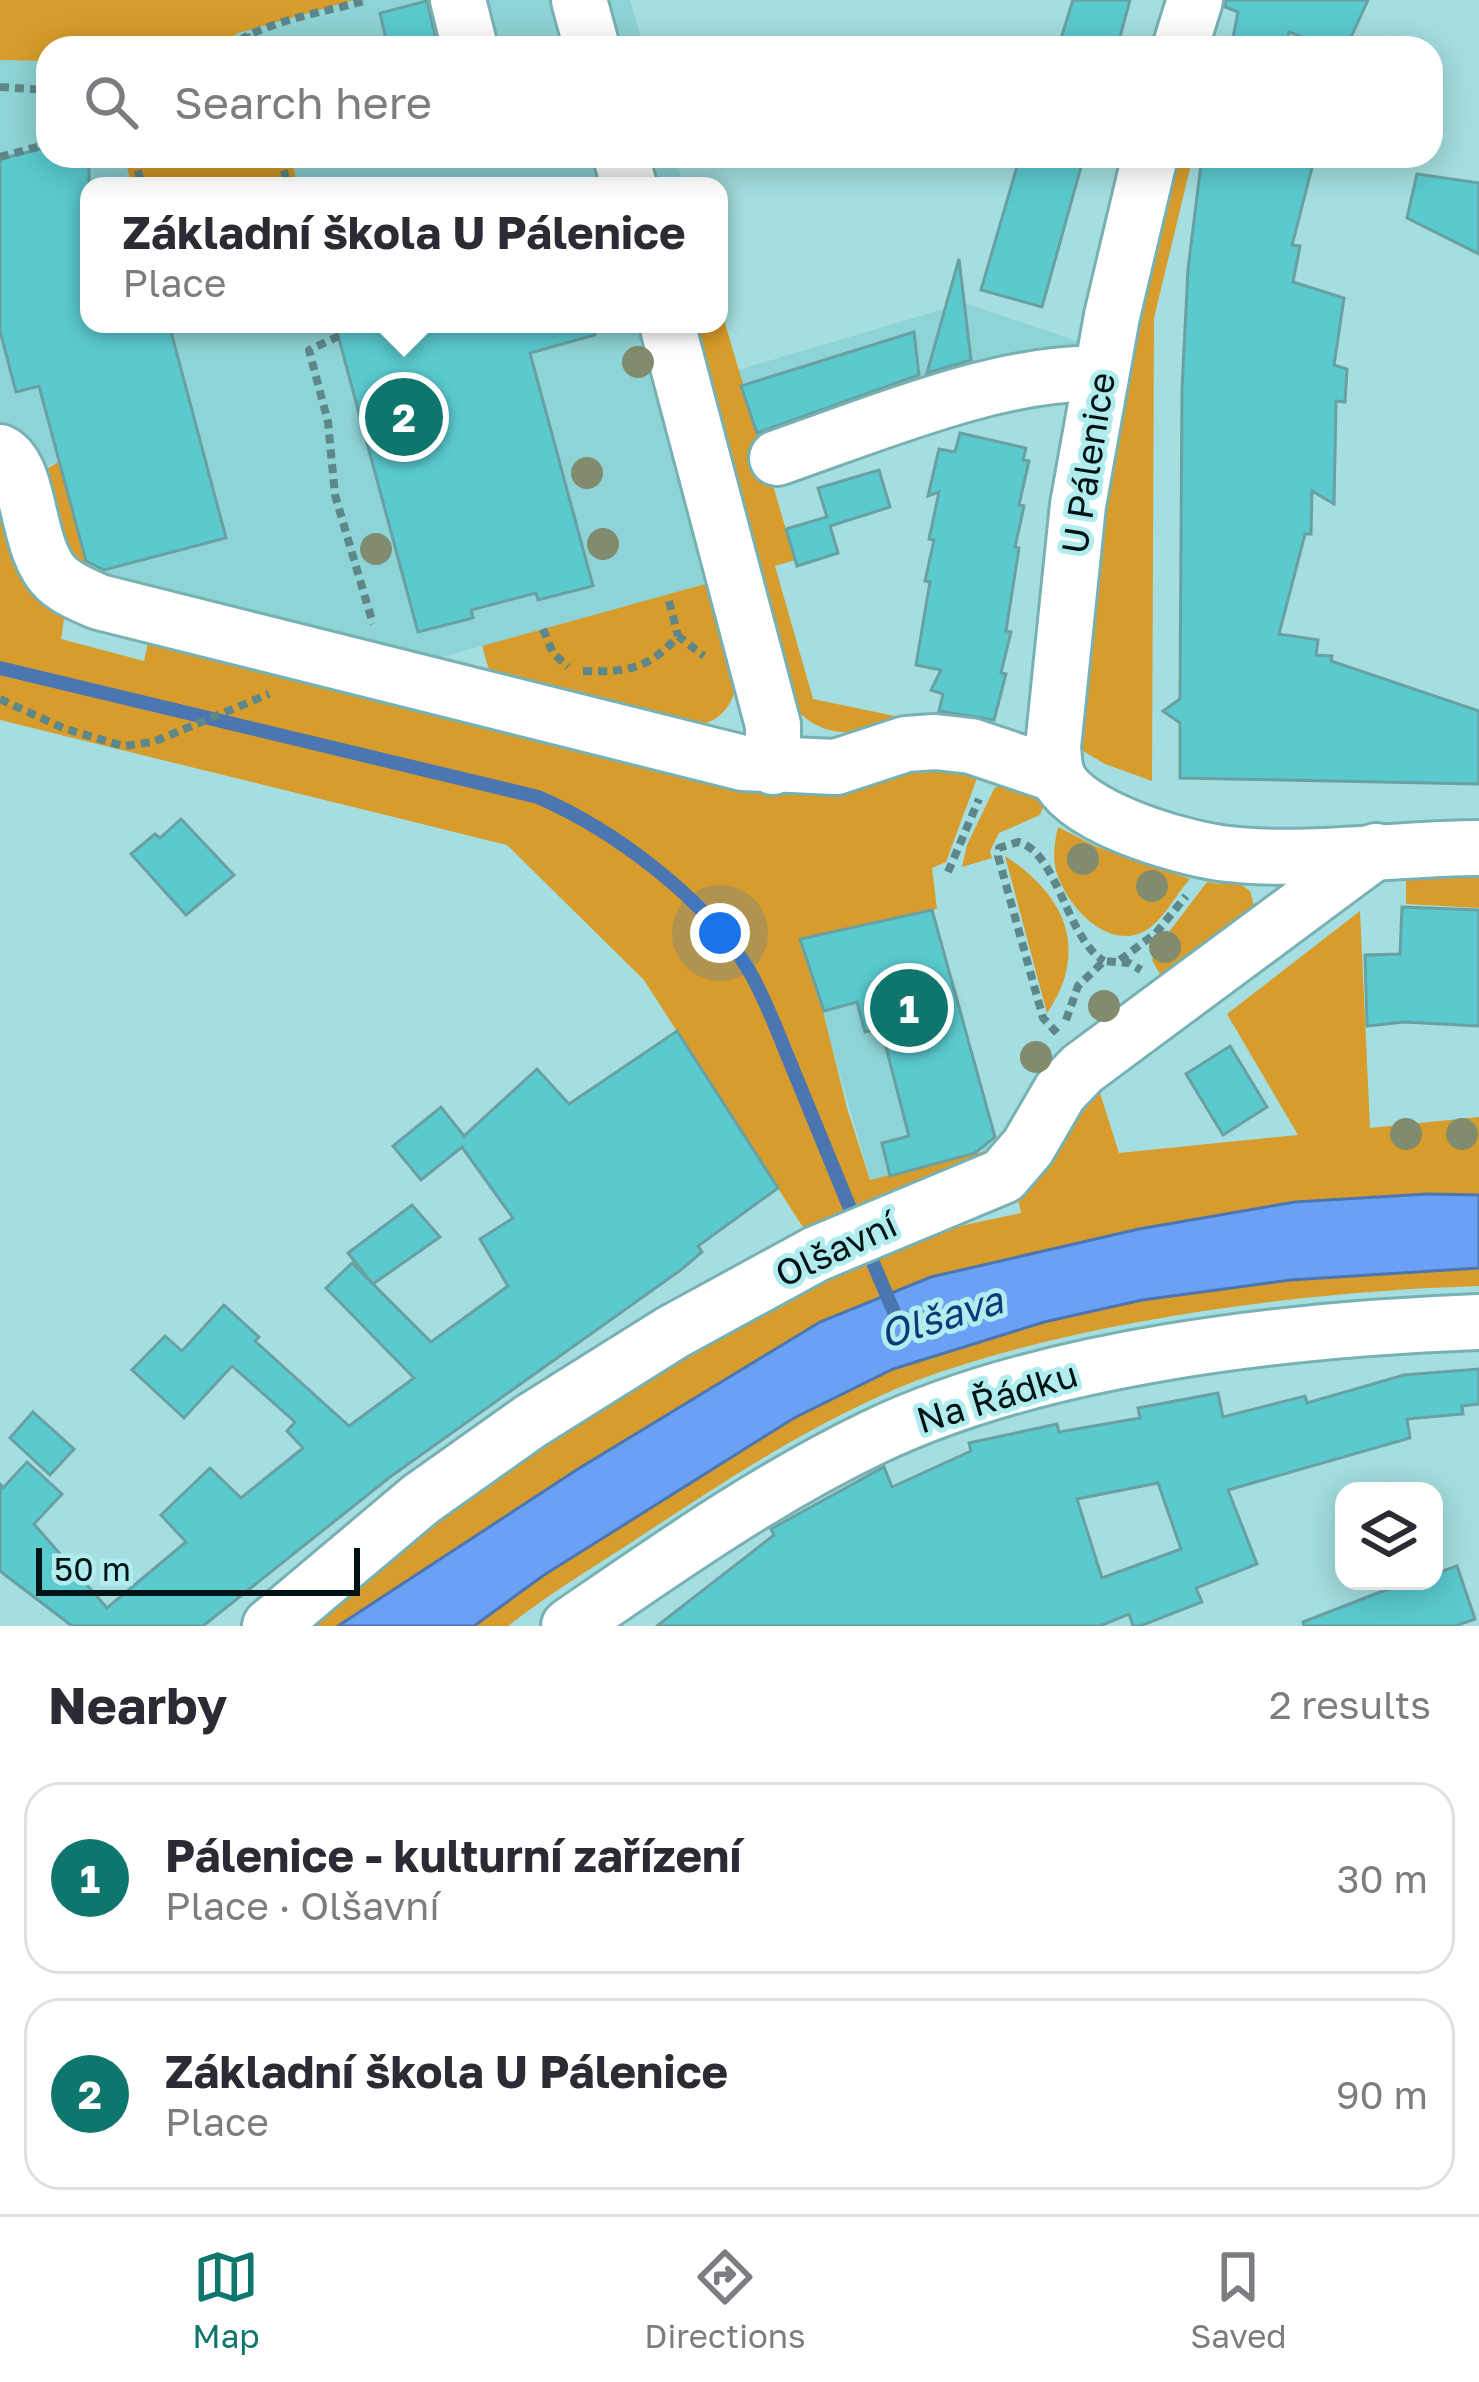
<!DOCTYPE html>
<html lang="en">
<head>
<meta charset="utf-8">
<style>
  :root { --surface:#fff; --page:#f2f2f3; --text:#2b2b33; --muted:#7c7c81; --line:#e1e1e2; --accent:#0f766e }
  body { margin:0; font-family:"Golos Text",sans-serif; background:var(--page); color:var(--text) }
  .controls { position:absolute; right:36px; bottom:36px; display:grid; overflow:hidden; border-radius:24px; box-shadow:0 6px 30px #0003 }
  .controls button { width:108px; height:108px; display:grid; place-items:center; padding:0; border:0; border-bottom:3px solid var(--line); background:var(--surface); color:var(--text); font:60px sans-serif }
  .scale { position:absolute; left:36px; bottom:30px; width:324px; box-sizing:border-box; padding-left:12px; border:6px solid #001314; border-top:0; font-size:33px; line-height:42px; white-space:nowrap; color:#001314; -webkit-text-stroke:9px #b1ecee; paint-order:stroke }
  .you { position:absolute; left:720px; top:933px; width:42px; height:42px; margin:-30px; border:9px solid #fff; border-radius:50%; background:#1a73e8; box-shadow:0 0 0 18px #1a73e833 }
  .badge { display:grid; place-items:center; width:78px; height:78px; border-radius:50%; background:var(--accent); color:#fff; font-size:39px; font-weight:700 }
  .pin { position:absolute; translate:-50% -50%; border:6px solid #fff; box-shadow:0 3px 12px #0006 }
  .popup { position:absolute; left:80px; top:177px; width:648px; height:156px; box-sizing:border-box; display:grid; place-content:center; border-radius:24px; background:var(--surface); filter:drop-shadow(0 3px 9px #0005); font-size:39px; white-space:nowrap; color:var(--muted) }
  .popup b { font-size:45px; color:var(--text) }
  .popup::after { content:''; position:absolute; left:50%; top:100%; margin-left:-24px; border:24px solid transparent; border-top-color:var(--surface) }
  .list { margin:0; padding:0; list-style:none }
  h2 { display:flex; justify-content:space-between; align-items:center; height:156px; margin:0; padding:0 48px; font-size:51px }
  h2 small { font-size:39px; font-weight:400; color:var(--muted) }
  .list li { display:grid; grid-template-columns:78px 1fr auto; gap:36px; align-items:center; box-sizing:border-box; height:192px; margin:0 24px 24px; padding:0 24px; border:3px solid var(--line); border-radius:36px }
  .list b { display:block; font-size:45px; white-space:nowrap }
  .list p { margin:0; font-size:39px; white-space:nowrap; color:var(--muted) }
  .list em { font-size:39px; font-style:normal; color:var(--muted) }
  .icon { flex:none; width:66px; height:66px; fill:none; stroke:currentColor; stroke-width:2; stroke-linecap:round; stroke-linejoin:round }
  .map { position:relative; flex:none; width:1479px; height:1626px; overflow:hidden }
  .search { position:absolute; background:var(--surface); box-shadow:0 6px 30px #0003; left:36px; right:36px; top:36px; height:132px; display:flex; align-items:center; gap:30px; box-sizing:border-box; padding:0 42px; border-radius:36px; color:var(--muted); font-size:45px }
  .sheet { height:588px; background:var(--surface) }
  nav { display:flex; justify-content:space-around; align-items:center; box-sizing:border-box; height:168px; border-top:3px solid var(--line); background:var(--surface); font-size:33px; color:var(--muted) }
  nav a { display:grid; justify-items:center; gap:6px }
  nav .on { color:var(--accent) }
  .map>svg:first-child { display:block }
  .built { fill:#8ed3d5 }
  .green { fill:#d79c2b }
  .water { fill:#6ba1f5; stroke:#4b76b2; stroke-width:3 }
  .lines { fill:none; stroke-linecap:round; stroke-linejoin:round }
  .stream { stroke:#4b76b2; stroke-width:14 }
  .building { fill:#5acacf; stroke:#69a1a3; stroke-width:3; fill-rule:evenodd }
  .minor-casing { stroke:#78b1b3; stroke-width:60 }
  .path { stroke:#5e8789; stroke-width:8; stroke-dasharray:9 6; stroke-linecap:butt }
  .minor { stroke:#fff; stroke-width:54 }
  .tree { fill:#818c6e }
  .labels { text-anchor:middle; stroke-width:10; stroke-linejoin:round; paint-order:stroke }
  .street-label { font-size:36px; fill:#001314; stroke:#b1ecee }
  .water-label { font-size:39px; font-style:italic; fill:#0d3a7a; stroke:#b1ecee }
</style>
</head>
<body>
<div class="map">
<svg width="1479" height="1626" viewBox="0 0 1479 1626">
  <rect width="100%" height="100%" fill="#a4dee0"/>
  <g class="built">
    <polygon points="0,0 630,0 644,48 48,48 48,156 675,156 684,186 89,186 89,324 719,324 738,370 964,303 1077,341 1079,345 1078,350 761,447 795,560 427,661 89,574 59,462 0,479"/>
    <polygon points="932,910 997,1147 871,1181 800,939"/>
  </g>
  <g class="green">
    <polygon points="0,0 354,0 238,33 219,48 48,48 48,61 0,60"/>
    <polygon points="124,156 290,156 298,186 132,186"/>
    <polygon points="1176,156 1193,156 1154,318 1152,781 1105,764 1078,748 1110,425"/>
    <path d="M719 303 795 560 775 566 813 699 914 720C873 731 828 746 795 708L683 324H719Z"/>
    <path d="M59 462 90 574 491 677 482 646 720 580C728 622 758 689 715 719 705 725 689 728 677 732L68 571 42 471Z"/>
    <polygon points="0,500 66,606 61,639 144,661 150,632 784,793 810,793 898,764 980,770 946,862 932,868 937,909 805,940 847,1108 870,1180 993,1149 976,1169 808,1235 644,980 507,845 0,720"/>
    <path d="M1001 784C1018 788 1036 790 1043 807L1040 815 999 833 990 851 992 858 962 867 967 845 994 789Z"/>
    <path d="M1058 827 1097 847 1190 879C1176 894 1163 921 1145 931 1105 952 1063 902 1055 866 1053 853 1055 840 1058 827Z"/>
    <path d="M1005 856C1065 895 1090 950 1047 1013Z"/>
    <polygon points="1479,867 1479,908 1406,904 1406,873"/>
    <polygon points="1224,872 1250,891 1256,913 1241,919 1161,976 1152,960 1156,949 1207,882 1220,884"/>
    <path d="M1360 911 1370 1128 1479 1117V1195L1295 1202 1139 1229 931 1277 338 1626H296C441 1513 581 1413 743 1325 805 1292 867 1259 933 1235 961 1224 992 1220 1021 1213L1017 1194 1037 1180 1074 1118 1099 1090 1119 1153 1298 1135 1227 1014Z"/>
    <path d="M1479 1268V1286C1311 1291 1099 1318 940 1372 835 1408 736 1474 644 1534 599 1564 551 1592 508 1626H474L544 1575 794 1418 893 1369 1044 1322 1142 1300 1290 1280Z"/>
  </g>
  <polygon class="water" points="1427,1194 1479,1195 1479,1268 1290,1280 1142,1300 1044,1322 893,1369 794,1418 544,1575 474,1626 338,1626 578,1469 820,1322 931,1277 1139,1229 1295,1202"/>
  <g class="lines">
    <g class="stream">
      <path d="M0 668 538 797C614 830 705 898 748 969 765 997 777 1031 790 1062 812 1115 834 1170 856 1223"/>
      <polyline points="865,1244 894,1312"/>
    </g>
  </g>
  <g class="building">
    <polygon points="1073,0 1130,0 1117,48 1058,48"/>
    <polygon points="1226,0 1368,0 1346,48 1331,48 1289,32 1285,48 1231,48 1238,12 1225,7"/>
    <polygon points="427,1 438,48 388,48 380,13"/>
    <polygon points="48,147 48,156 89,156 89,324 169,324 226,538 104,570 86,561 39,386 16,392 0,331 0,159"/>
    <polygon points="1020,156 1042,156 1081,167 1042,307 981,290"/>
    <polygon points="1202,156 1315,156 1292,245 1300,246 1293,282 1344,298 1334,365 1347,369 1345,402 1336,401 1334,504 1312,491 1311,534 1305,534 1279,634 1318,640 1316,655 1332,656 1331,661 1479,711 1479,784 1180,778 1180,723 1163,711 1180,699 1182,390 1188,269"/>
    <polygon points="1417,174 1479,183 1479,254 1407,218"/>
    <polygon points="959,259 971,360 927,373"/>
    <polygon points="335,324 594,324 595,335 530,353 593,586 538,600 536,593 471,610 473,618 418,632"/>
    <polygon points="914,332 919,375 757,433 741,386"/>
    <polygon points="960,433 1026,448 1023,460 1029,461 1019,505 1024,506 1015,547 1019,548 1006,631 1011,632 1001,673 1006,674 994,720 939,711 943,694 931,690 941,670 916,665 930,582 925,581 934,540 929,539 939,492 928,496 939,449 955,452"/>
    <polygon points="879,470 890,507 830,526 838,553 797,566 786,529 827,517 818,488"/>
    <polygon points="181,819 234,875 186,915 131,854 155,834 160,838"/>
    <polygon points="1402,907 1479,910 1479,1026 1404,1022 1367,1026 1365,955 1400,954"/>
    <polygon points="932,910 995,1137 975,1153 890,1176 882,1143 909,1136 881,1028 865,1032 857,1002 824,1011 800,939"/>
    <polygon points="677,1031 778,1188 698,1246 702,1252 682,1269 390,1477 203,1626 72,1626 0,1571 0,1484 3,1488 27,1462 62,1494 34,1524 107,1608 186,1542 161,1515 210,1468 241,1498 303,1448 287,1431 295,1422 232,1366 184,1418 132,1370 165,1336 182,1351 224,1305 259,1337 255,1341 349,1426 414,1378 326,1288 352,1263 372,1283 348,1253 412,1205 440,1237 373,1284 431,1342 508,1286 480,1239 513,1218 462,1147 421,1180 393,1146 441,1107 464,1136 537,1069 569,1104"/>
    <polygon points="1230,1046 1267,1107 1223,1135 1186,1074"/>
    <path d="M1479 1369V1404L1462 1406 1463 1414 1407 1419 1410 1438 1228 1490 1257 1564 1196 1588 1202 1602 1140 1626H1133L1129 1614 1100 1626H657L774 1535 771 1529 884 1467 892 1487 971 1451 969 1443 1057 1424 1059 1432 1140 1418 1138 1408 1218 1393 1223 1417 1305 1396 1307 1403 1404 1375ZM1158 1483 1181 1549 1102 1578 1077 1499Z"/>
    <polygon points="33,1412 74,1449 50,1475 10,1438"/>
    <polygon points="1457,1566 1475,1619 1455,1626 1304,1626 1303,1622 1375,1594 1413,1581 1434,1581 1434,1574"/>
  </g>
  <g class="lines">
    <g class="minor-casing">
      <g id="minor">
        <polyline points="458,0 470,48"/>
        <polyline points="579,0 592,48"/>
        <polyline points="1180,48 1195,0"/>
        <polyline points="621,156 629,186"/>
        <path d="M1150 156 1112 316 1078 505 1053 747C1054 756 1054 767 1057 775 1073 817 1179 847 1220 853 1302 864 1395 848 1479 848"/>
        <polyline points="667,324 773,725 773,767"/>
        <path d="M0 452C33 468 24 548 57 579 68 589 85 596 99 602L743 763 836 767 906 744 935 742 971 746 1057 775"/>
        <path d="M777 458C870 426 1005 369 1101 374"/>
        <polyline points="270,1626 421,1499 531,1421 673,1332 816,1254 1003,1176 1028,1147 1060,1092 1082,1069 1376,851"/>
        <path d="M569 1626C667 1559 764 1490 872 1438 1042 1356 1291 1329 1479 1322"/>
      </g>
    </g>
    <g class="path">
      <polyline points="246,34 250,48"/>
      <path d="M227 48C267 20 321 13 368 0"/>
      <polyline points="0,87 48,90"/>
      <polyline points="134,156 142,186"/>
      <polyline points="280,156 288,186"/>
      <polyline points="0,157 48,144"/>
      <polyline points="339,336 309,350 328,422 335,495 373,624"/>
      <polyline points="669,601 678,636"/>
      <polyline points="543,629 553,653 568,667"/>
      <path d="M583 671C627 672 648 670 678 636L704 656"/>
      <polyline points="0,699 63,728 123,746 153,742 269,694"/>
      <polyline points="948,872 979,799"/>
      <polyline points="1120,960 1156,933 1186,896"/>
      <polyline points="1066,1020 1078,986 1104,961 1129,963 1141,970"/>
      <path d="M1057 1033 1043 1018 998 856 999 848 1018 842C1058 852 1066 938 1104 961"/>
    </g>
    <use href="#minor" class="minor"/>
  </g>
  <g class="tree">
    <circle cx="638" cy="362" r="16"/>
    <circle cx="587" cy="473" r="16"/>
    <circle cx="603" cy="544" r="16"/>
    <circle cx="376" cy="549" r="16"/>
    <circle cx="1083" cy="859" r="16"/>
    <circle cx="1152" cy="886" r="16"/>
    <circle cx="1165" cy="947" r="16"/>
    <circle cx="1104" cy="1006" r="16"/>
    <circle cx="1036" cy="1057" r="16"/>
    <circle cx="1406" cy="1134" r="16"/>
    <circle cx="1462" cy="1134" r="16"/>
  </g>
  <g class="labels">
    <g class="street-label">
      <text transform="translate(1088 463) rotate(-81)" y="13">U Pálenice</text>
      <text transform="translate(836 1249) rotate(-25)" y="13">Olšavní</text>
      <text transform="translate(997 1397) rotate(-17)" y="13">Na Řádku</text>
    </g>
    <g class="water-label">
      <text transform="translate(941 1317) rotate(-17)" y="14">Olšava</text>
    </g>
  </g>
</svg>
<div class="controls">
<button><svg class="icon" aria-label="layers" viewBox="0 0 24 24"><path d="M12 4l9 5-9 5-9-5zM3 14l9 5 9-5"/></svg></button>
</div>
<div class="scale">50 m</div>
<div class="you"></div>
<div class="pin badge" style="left:909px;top:1008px">1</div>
<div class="pin badge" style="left:404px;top:417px">2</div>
<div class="popup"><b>Základní škola U Pálenice</b>Place</div>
<div class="search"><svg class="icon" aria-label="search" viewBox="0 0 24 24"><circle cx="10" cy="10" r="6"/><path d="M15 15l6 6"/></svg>Search here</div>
</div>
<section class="sheet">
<h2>Nearby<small>2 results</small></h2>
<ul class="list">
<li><span class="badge">1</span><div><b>Pálenice - kulturní zařízení</b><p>Place · Olšavní</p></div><em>30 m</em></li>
<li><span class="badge">2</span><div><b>Základní škola U Pálenice</b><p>Place</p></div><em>90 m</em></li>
</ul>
</section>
<nav>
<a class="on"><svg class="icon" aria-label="map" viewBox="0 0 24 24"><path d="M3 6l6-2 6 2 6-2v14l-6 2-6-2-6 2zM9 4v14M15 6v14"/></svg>Map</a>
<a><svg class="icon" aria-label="directions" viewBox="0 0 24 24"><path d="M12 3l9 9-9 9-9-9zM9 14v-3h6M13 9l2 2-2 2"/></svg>Directions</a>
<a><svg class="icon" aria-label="saved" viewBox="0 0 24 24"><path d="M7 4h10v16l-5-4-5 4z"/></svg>Saved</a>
</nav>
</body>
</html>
